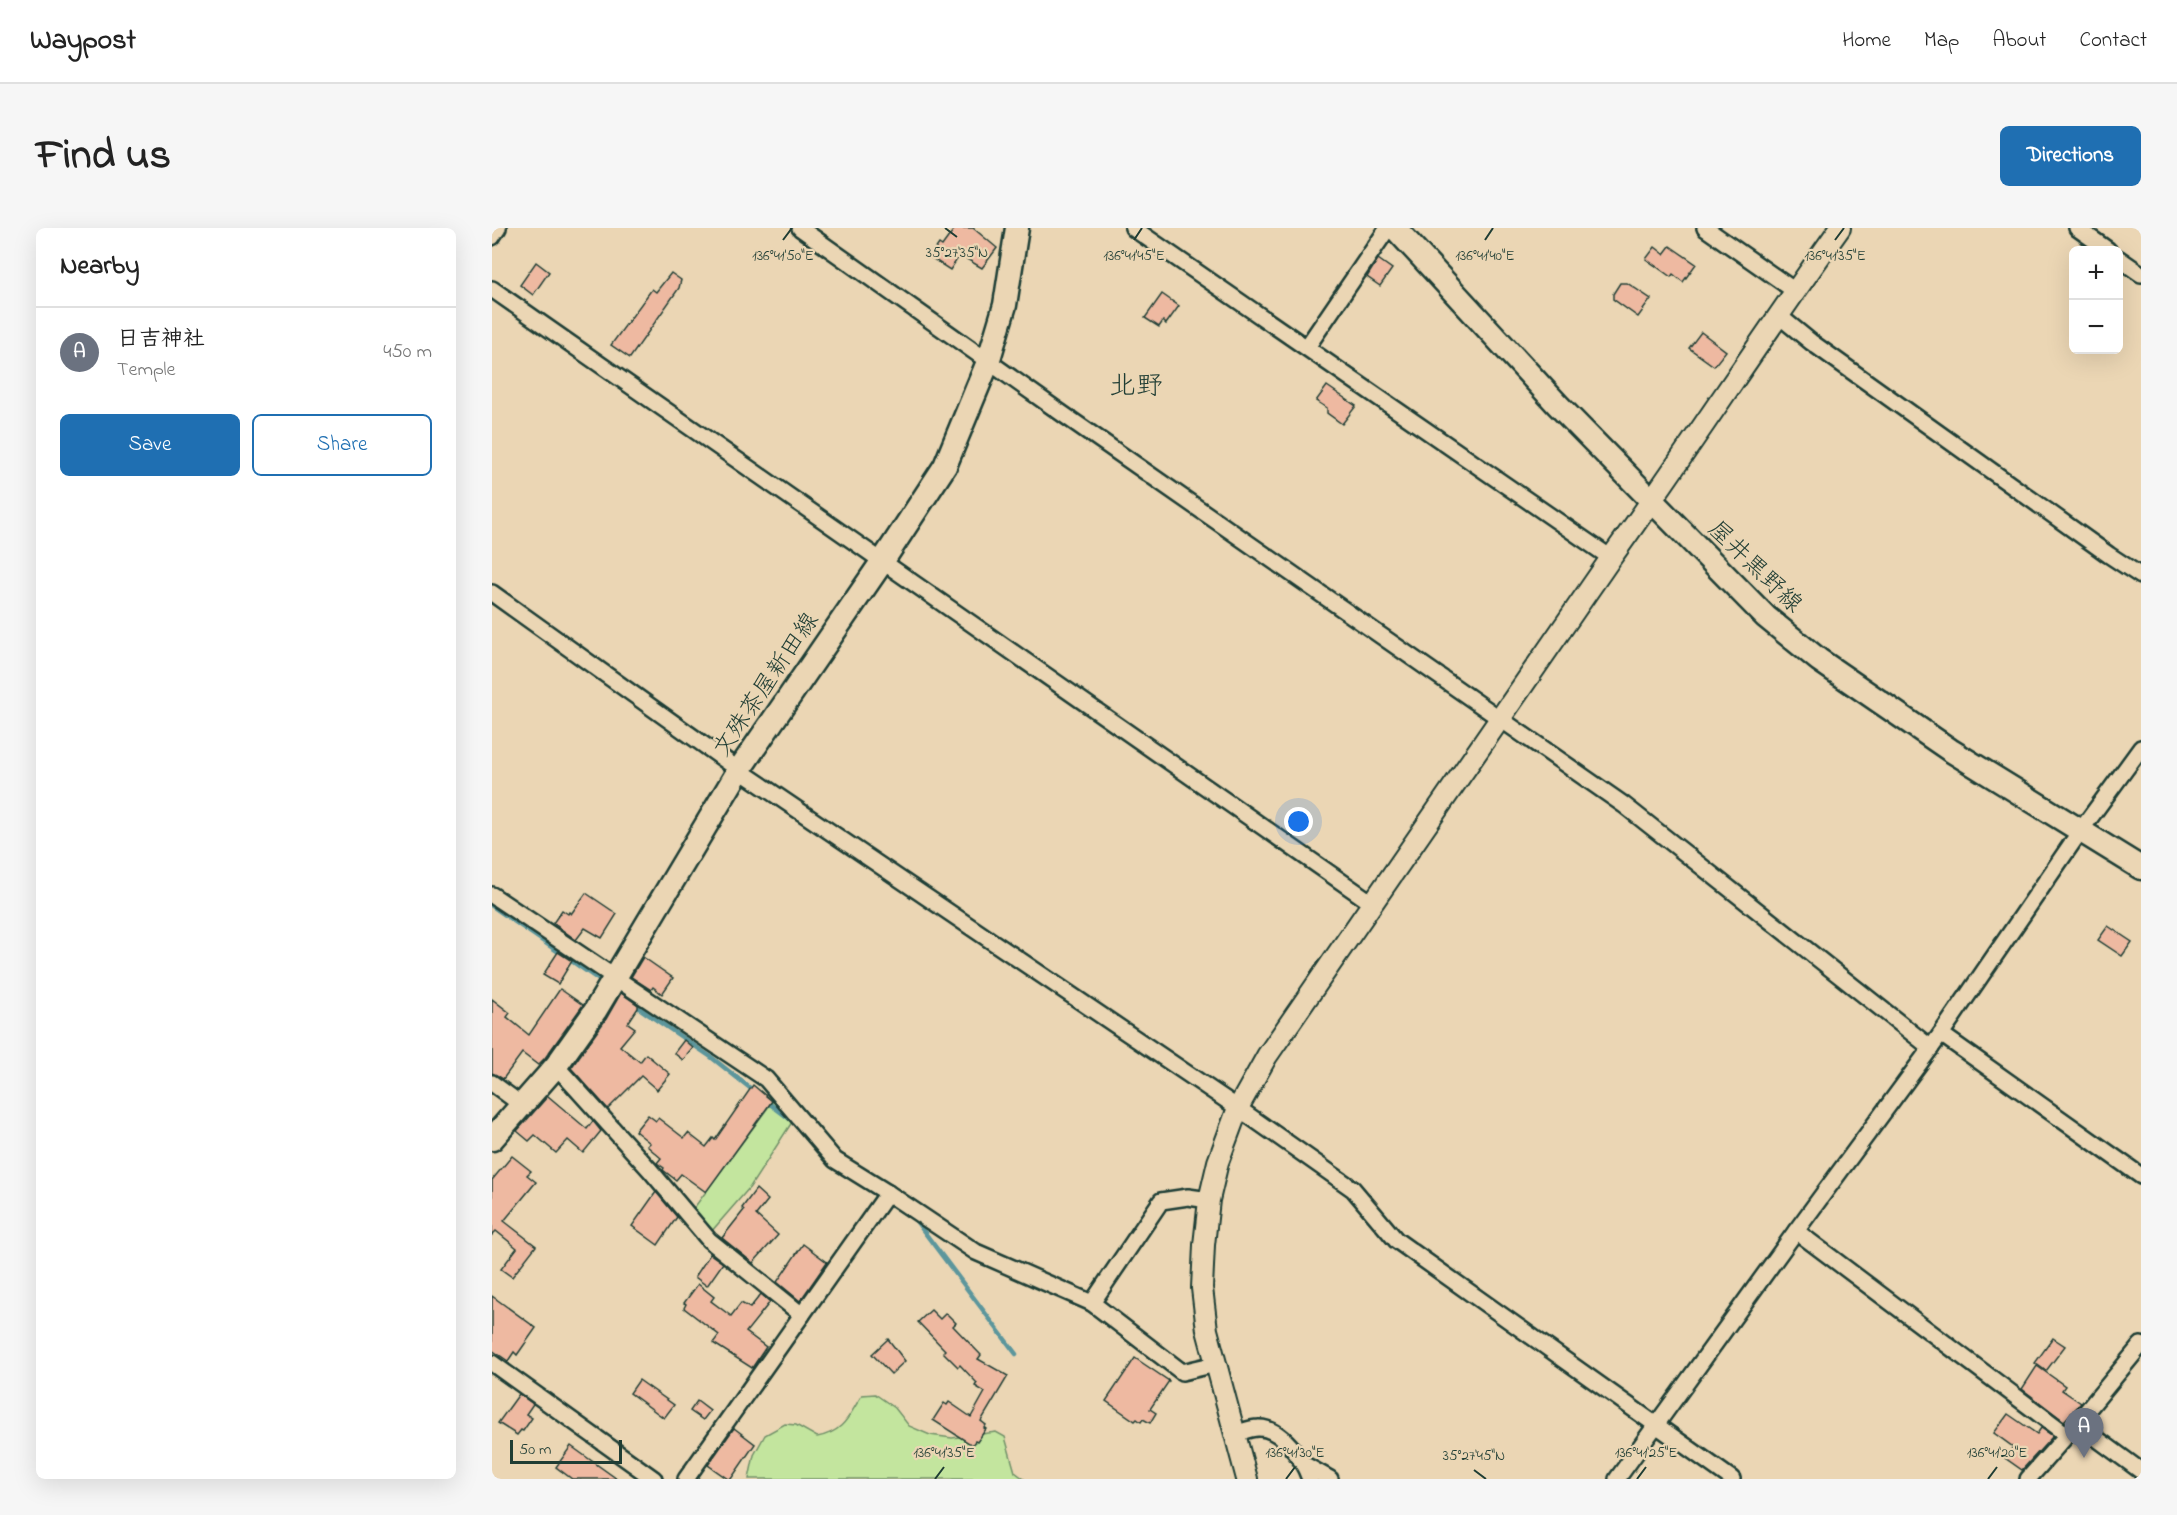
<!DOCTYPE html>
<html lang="en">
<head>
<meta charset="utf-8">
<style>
  :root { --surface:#fff; --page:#f6f6f6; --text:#222; --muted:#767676; --line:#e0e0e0; --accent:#1f6fb2 }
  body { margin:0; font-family:"Indie Flower","Klee One",sans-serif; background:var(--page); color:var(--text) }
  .controls { position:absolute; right:18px; top:18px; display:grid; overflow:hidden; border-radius:9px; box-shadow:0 6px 24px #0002 }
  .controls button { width:54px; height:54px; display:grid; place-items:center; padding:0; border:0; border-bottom:2px solid var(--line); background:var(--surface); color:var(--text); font:30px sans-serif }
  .scale { position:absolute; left:18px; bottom:15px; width:112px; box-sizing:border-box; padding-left:6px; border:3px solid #1f3d34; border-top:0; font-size:16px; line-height:21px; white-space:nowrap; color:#1f3d34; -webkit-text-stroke:4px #ebd6b4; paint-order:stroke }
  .you { position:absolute; left:807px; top:594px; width:21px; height:21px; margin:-15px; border:4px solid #fff; border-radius:50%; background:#1a73e8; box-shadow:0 0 0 9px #1a73e833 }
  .badge { display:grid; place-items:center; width:39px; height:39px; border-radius:50%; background:var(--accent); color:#fff; font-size:20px; font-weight:700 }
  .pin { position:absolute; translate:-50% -50px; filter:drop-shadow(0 2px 3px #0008) }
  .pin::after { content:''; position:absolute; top:32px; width:21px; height:18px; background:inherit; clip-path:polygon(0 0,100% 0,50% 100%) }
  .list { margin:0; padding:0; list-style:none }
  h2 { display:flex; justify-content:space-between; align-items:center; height:78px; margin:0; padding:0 24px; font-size:26px }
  h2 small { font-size:20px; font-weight:400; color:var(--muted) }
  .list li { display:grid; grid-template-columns:39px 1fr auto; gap:18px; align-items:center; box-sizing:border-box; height:90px; padding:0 24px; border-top:2px solid var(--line) }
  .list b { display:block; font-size:22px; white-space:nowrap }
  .list p { margin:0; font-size:20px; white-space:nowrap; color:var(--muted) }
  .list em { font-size:20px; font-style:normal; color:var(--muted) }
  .actions { display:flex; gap:12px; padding:18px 24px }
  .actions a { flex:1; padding:14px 0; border:2px solid var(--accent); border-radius:9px; text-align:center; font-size:21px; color:var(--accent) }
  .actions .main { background:var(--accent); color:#fff }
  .map { position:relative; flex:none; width:1649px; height:1251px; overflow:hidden; border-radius:9px }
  header { display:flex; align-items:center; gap:36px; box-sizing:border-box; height:84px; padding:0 30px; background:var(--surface); border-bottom:2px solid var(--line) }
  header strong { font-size:28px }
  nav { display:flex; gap:33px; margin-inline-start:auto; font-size:21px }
  .intro { display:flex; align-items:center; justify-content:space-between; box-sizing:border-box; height:144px; padding:0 36px }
  h1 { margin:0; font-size:42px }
  .button { padding:15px 27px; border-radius:9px; background:var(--accent); color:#fff; font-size:21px; font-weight:700 }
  main { display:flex; gap:36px; padding:0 36px }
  aside { flex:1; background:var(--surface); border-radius:9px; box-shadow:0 6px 24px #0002 }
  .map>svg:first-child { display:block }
  .green { fill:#c3e59e; stroke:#719169; stroke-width:1.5 }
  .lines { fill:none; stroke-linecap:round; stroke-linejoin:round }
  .stream { stroke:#5b969c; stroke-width:4.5 }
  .building { fill:#eeb9a1; stroke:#1f3d34; stroke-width:1.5 }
  .minor-casing { stroke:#1f3d34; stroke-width:20 }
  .tertiary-casing { stroke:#1f3d34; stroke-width:24 }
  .secondary-casing { stroke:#1f3d34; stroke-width:27 }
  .minor { stroke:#ebd6b4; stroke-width:15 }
  .tertiary { stroke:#ebd6b4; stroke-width:20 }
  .secondary { stroke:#ebd6b4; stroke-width:22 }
  .ticks { fill:none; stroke:#1f3d34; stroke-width:2 }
  .labels { text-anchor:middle; stroke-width:4.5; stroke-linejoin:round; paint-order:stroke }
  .street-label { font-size:24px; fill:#1f3d34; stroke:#ebd6b4 }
  .quarter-label { font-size:27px; fill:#1f3d34; stroke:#ebd6b4 }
  .ticks-label { font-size:15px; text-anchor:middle; fill:#1f3d34; stroke:#ebd6b4; stroke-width:4.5; stroke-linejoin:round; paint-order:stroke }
</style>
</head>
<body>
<header>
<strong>Waypost</strong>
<nav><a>Home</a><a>Map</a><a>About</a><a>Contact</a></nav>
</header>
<div class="intro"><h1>Find us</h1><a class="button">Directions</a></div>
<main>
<aside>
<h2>Nearby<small></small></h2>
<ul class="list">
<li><span class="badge" style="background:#6b7280">A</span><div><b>日吉神社</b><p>Temple</p></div><em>450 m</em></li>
</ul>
<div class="actions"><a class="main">Save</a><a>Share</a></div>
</aside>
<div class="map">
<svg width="1649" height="1251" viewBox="0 0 1649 1251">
  <rect width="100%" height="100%" fill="#ebd6b4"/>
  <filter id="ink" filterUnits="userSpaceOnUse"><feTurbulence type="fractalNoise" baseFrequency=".0167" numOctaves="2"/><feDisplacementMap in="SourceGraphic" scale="12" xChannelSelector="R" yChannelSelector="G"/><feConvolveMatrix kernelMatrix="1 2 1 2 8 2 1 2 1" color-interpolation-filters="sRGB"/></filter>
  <g filter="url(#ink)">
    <g class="green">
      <polygon points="283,870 302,891 258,959 218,1005 199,984"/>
      <path d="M383 1166 403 1180 417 1198 438 1207 460 1210 504 1204 513 1209 523 1244 532 1251H257L262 1227 273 1207 293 1196 304 1197 325 1209C352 1204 356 1189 370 1167Z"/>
    </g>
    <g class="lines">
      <g class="stream">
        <polyline points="0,678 107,752"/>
        <polyline points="141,776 219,829 263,864"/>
        <polyline points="274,873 303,895"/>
        <polyline points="421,989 524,1126"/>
      </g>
    </g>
    <g class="building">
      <polygon points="463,0 481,0 505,20 490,40 468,27 458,42 438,29 447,16 450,18"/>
      <polygon points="1178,18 1204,36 1191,54 1181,46 1179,49 1154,31 1163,19 1172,26"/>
      <polygon points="886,31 900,41 888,58 875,49"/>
      <polygon points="44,34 57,44 41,67 28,57"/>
      <polygon points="179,45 189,52 187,60 138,130 119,117 160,61 164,64"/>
      <polygon points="1128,55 1135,55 1159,71 1146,89 1121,71 1121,66"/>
      <polygon points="670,66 687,78 674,96 671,93 667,99 653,90"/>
      <polygon points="1209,104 1234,123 1222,138 1197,120"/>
      <polygon points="835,158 864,178 850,196 835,185 835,180 824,173"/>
      <polygon points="94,665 125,686 110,710 93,700 84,712 61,695 70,682 76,686 77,684 79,686"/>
      <polygon points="1616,698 1640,714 1630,728 1606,712"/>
      <polygon points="66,724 80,733 66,756 51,747"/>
      <polygon points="151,729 181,750 170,766 161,759 159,762 139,749"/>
      <polygon points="68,761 91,777 53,830 46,837 30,825 11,851 0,845 0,771 18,785 15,789 37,807"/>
      <polygon points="129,765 146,777 146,780 136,795 143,800 128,818 148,834 154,826 178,846 165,862 149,848 116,881 79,840 114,791"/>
      <polygon points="192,812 201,820 191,832 182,825"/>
      <polygon points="261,857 280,873 214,964 189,946 184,952 171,942 172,940 165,935 169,930 155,918 158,915 143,903 156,887 164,893 166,890 192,910 196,905 214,919 221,910 223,912"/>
      <polygon points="56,868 95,901 101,893 109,903 91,925 76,912 64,925 43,907 37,913 25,903"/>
      <polygon points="20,928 39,943 35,947 44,954 12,993 44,1018 20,1049 9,1041 25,1020 4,1003 0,1007 0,952"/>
      <polygon points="264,961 276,972 264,987 286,1007 261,1035 230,1010 252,982 250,980"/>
      <polygon points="164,964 185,989 166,1017 140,998"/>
      <polygon points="311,1016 335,1034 308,1073 285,1054"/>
      <polygon points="218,1026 231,1035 215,1058 203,1049"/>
      <polygon points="206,1056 222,1069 219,1073 239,1088 249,1075 258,1080 269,1066 278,1074 254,1104 274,1119 260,1140 221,1115 227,1107 192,1080 194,1076 192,1075"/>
      <polygon points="0,1068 44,1100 25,1127 22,1124 16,1133 0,1122"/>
      <polygon points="439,1082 448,1091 454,1085 464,1095 461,1098 489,1127 486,1131 516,1148 489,1193 494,1197 492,1200 494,1201 485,1214 483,1213 480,1217 441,1192 452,1175 455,1177 457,1174 479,1189 493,1164 483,1158 485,1155 468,1137 466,1139 451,1124 453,1122 426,1094"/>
      <polygon points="1561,1110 1573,1118 1554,1143 1543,1135"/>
      <polygon points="396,1111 413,1133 399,1146 380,1126"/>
      <polygon points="643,1130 677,1153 658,1181 664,1185 658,1195 651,1191 649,1194 645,1191 643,1193 614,1173"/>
      <polygon points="1545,1138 1573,1158 1570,1162 1589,1175 1572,1193 1530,1161"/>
      <polygon points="147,1152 182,1177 172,1190 138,1165"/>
      <polygon points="27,1166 41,1176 34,1186 40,1190 31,1203 29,1202 25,1207 6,1195"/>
      <polygon points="205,1173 218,1183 211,1192 198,1183"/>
      <polygon points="1516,1186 1545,1206 1549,1200 1561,1208 1530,1242 1513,1230 1521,1219 1502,1205"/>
      <polygon points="242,1200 263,1216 239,1251 236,1251 216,1237"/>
      <polygon points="79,1218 125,1251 80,1251 64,1239"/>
    </g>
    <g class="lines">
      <g class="minor-casing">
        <g id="minor">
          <polyline points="308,0 565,182 1132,577 1439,820"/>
          <polyline points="641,0 1119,330"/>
          <polyline points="1213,0 1303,63"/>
          <polyline points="1585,0 1616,22"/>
          <polyline points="0,9 6,0"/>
          <polyline points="1626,30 1649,46"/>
          <polyline points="0,61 880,675"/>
          <polyline points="1286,87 1319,114 1617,327 1649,348"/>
          <polyline points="815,119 896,0"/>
          <polyline points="0,365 247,542 746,880 861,961 904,1012 1240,1251"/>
          <polyline points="0,667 274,851 343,932 396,965 484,1024 600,1075"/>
          <polyline points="1449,806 1649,948"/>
          <polyline points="64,838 158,942 217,1012 310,1087"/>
          <polyline points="0,855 30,877"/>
          <polyline points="717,972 696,969 669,973 600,1075 690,1144 724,1136"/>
          <polyline points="1304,1003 1575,1207"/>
          <polyline points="0,1135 162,1251"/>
          <polyline points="1585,1196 1649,1243"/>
          <path d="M742 1206C750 1204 758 1200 766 1200 789 1199 811 1231 818 1251"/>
          <polyline points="813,1237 838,1251"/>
          <polyline points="194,1251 396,965"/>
          <polyline points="1125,1251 1304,1003 1449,806 1589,602 1649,520"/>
          <polyline points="1536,1251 1575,1207 1649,1117"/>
        </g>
      </g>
      <g class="tertiary-casing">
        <path id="tertiary" d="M755 1251 715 1102 710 1060 712 1017 717 972 726 934 746 880 775 828 1119 330C1197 221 1270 109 1348 0"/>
      </g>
      <g class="secondary-casing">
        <g id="secondary">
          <polyline points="903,0 1066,177 1274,389 1327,432 1458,522 1649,640"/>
          <polyline points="0,911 64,838 103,783 247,542 390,334 453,238 496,134 513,77 525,0"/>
        </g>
      </g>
      <use href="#minor" class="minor"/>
      <use href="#tertiary" class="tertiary"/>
      <use href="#secondary" class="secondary"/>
    </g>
  </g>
  <path class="ticks" d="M453 0 465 9M291 12 300 0M642 12 650 0M993 12 1001 0M1343 12 1352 0M982 1242 994 1251M443 1251 452 1239M794 1251 803 1239M1145 1251 1154 1239M1496 1251 1505 1239"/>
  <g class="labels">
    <g class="street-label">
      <text transform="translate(1264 338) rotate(44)" y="8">屋井黒野線</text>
      <text transform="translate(273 456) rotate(-56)" y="8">文殊茶屋新田線</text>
    </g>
    <g class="quarter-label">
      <text x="644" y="166">北野</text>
    </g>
  </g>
  <g class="ticks-label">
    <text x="465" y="29">35°27'35"N</text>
    <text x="291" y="32">136°41'50"E</text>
    <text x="993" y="32">136°41'40"E</text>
    <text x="1343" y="32">136°41'35"E</text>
    <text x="642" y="32">136°41'45"E</text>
    <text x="452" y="1229">136°41'35"E</text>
    <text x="803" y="1229">136°41'30"E</text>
    <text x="1154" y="1229">136°41'25"E</text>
    <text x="1505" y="1229">136°41'20"E</text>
    <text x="982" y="1232">35°27'45"N</text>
  </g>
</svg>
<div class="controls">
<button>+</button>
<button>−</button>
</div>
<div class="scale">50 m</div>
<div class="you"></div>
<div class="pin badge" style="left:1592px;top:1230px;background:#6b7280">A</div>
</div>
</main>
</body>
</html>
